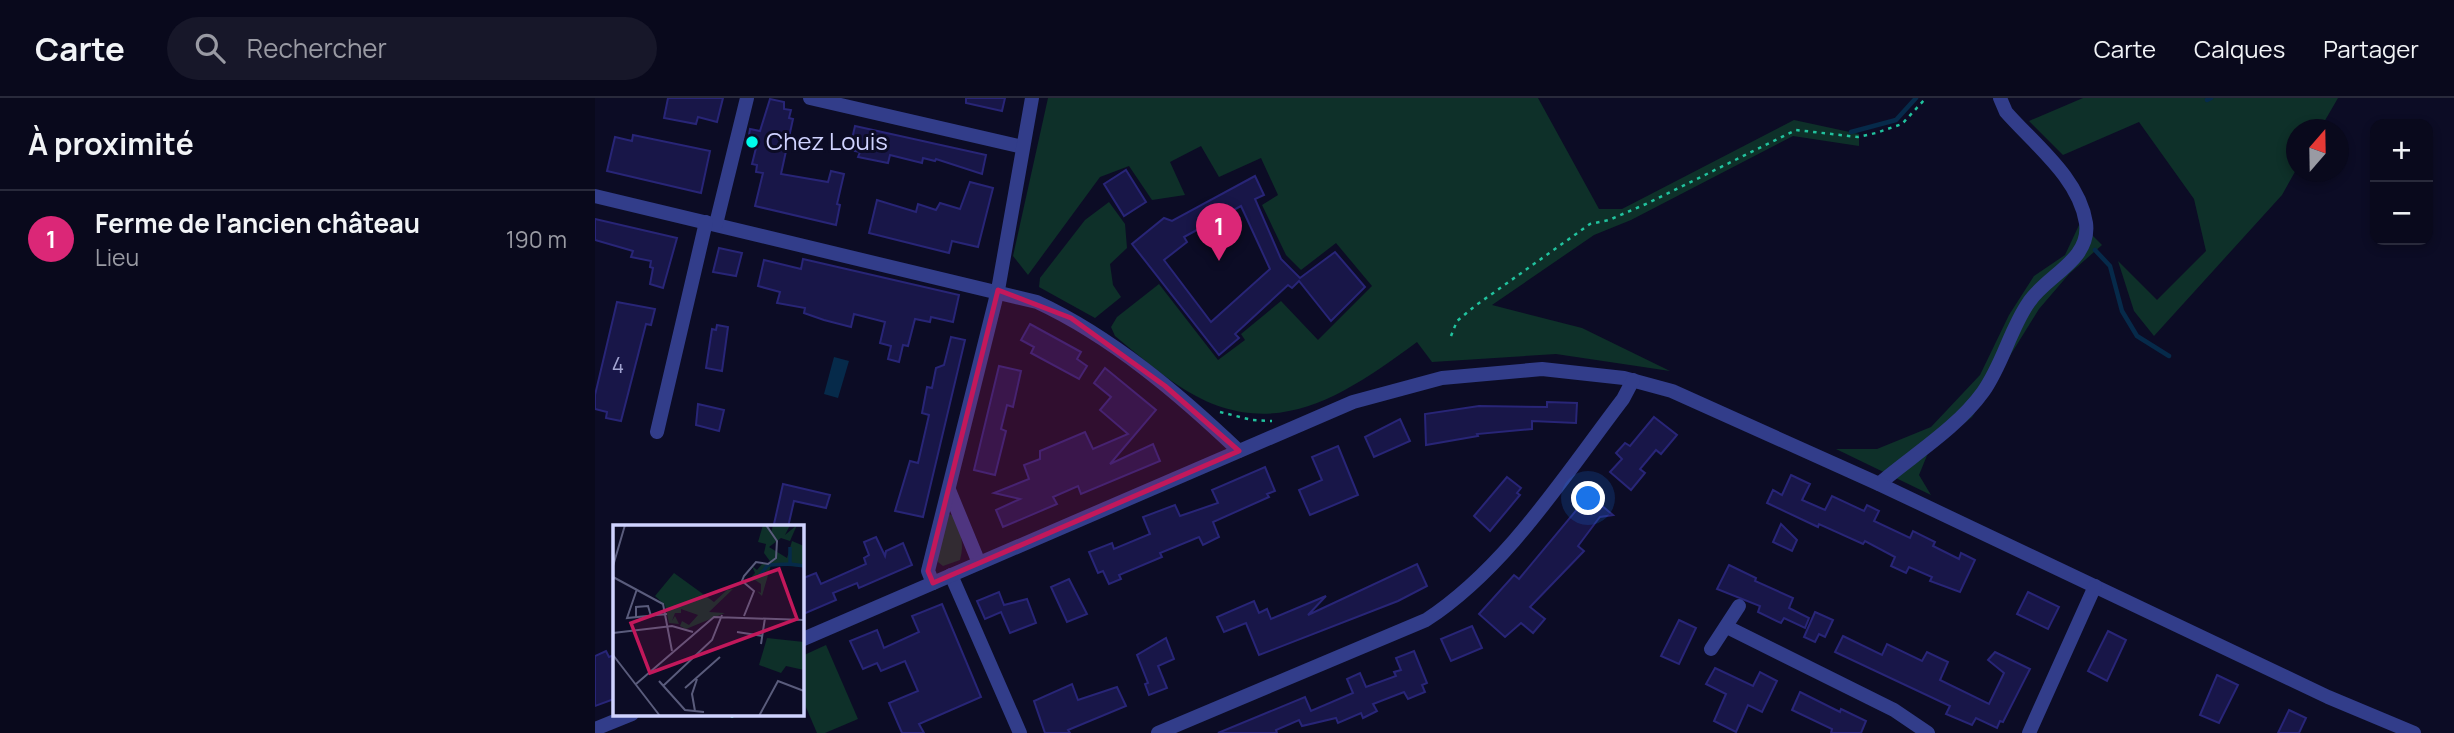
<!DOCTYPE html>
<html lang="fr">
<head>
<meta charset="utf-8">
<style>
  :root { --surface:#09091c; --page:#171729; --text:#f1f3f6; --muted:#999aa3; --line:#292a3b; --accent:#db2777 }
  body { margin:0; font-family:Manrope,sans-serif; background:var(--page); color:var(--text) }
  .controls { position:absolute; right:21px; top:21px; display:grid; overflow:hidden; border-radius:14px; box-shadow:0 4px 10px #0003 }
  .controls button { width:63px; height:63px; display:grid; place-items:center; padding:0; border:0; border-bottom:2px solid var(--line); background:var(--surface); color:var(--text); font:35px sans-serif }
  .compass { position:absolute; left:1691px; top:21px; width:63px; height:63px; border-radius:50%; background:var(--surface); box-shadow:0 4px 10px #0003; rotate:20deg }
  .you { position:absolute; left:994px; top:401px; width:24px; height:24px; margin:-18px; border:5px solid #fff; border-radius:50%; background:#1a73e8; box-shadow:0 0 0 10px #1a73e833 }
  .badge { display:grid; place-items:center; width:46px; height:46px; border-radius:50%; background:var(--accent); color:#fff; font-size:23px; font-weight:700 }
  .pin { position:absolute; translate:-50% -58px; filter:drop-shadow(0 2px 4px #0008) }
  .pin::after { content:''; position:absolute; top:37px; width:24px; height:21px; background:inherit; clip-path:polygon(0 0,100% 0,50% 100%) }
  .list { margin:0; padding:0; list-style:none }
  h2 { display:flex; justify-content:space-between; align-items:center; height:91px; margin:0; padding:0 28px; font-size:30px }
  h2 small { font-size:23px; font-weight:400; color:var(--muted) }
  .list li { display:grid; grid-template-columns:46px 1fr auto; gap:21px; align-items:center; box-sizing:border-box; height:98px; padding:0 28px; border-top:2px solid var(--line) }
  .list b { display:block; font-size:26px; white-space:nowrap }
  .list p { margin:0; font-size:23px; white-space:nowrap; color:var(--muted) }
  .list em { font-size:23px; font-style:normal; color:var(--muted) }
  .icon { flex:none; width:38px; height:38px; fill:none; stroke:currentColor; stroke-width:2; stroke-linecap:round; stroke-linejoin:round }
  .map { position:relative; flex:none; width:1859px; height:635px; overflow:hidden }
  header { display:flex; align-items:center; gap:42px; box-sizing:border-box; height:98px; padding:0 35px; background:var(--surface); border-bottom:2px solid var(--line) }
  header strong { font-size:33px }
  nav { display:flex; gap:38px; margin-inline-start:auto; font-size:24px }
  .search { width:490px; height:63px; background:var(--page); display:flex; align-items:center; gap:18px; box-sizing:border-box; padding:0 24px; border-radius:38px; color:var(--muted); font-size:26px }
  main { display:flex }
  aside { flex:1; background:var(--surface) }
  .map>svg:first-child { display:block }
  .green { fill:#0e3029 }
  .water { fill:#062a4a }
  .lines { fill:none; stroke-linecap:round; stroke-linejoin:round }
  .stream { stroke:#062a4a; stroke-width:4.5 }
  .building { fill:#181648; stroke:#282577; stroke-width:2; fill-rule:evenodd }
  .path { stroke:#21c29e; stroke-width:2.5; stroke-dasharray:3.5 5; stroke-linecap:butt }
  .street { stroke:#323d8a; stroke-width:14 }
  .marked { fill:#c2185b; fill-opacity:0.2; stroke:#c2185b; stroke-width:5; stroke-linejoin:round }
  .poi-dot { fill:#00fbec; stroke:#0c0c25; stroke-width:2.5 }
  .labels { text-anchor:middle; stroke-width:6; stroke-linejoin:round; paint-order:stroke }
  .number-label { font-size:21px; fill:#a2a4d1 }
  .poi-label { font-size:24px; fill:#d0d3ff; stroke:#0c0c25; text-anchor:start }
  .inset-river { fill:none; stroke:#062a4a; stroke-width:3.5 }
  .inset-road { fill:none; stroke:#5a5c7c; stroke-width:2 }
  .view { fill:#c2185b; fill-opacity:0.15; stroke:#c2185b; stroke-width:3.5 }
  .inset-edge { fill:none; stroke:#d0d3ff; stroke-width:3.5 }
</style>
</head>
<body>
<header>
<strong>Carte</strong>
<div class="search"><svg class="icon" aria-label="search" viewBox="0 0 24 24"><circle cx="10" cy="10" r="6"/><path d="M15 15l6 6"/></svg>Rechercher</div>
<nav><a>Carte</a><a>Calques</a><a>Partager</a></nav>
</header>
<main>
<aside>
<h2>À proximité<small></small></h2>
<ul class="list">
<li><span class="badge">1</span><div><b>Ferme de l'ancien château</b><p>Lieu</p></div><em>190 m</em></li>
</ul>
</aside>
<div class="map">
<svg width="1859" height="635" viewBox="0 0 1859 635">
  <rect width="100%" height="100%" fill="#0c0c25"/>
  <g class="green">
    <path d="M453 0H943L1004 111H1027L1199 22 1264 36V48L1198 38 1036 122 999 137 897 207 987 230 1075 273 961 256 837 264 822 244C746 300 675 348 584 288 561 273 541 255 520 238L516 229 522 219 564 186 623 262 650 242 646 236 686 203 723 242 777 188 741 145 706 172 691 157 667 107 683 97 666 60 624 79 606 48 575 64 590 97 557 102 534 68 505 79 433 177 418 158Z"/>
    <polygon points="1488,0 1743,0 1725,31 1702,32 1701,72 1687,97 1559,238 1539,213 1523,163 1562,202 1611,153 1599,101 1544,24 1468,57 1434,23"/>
    <polygon points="514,104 530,126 532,150 515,166 518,187 526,199 500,220 444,189 445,180 490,122"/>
    <polygon points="1485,125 1507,147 1474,176 1444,211 1377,319 1333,355 1324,377 1336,397 1241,351 1282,351 1336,329 1385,277 1414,217 1439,178 1470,157"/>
    <path d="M354 416 359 418C365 433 370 445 365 462L348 468 343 464 342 458Z"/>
    <polygon points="231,547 263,621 230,635 222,635 207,600 207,558"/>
  </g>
  <polygon class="water" points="239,259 254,263 243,300 229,296"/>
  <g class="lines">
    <g class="stream">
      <polyline points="1612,2 1616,0"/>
      <polyline points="1256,34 1301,22 1321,0"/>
      <polyline points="1500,152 1515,168 1527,213 1542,238 1574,258"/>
    </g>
  </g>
  <g class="building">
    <polygon points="73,0 128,0 122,24 103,19 101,26 69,20"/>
    <polygon points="371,0 410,0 407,13 371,5"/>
    <polygon points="175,1 189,4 189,11 196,12 194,20 198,21 186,76 233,84 236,73 249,76 242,106 245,107 241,127 160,108 168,75 161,74 162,67 157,66 161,50 152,48 155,31 165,33"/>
    <polygon points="260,28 391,57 387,76 341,61 340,63 328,60 327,65 295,57 293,65 263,59 265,54 260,53 265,43 257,41"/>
    <polygon points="38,37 115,53 106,95 12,73 20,39 37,43"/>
    <polygon points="531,72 551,104 529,118 509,86"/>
    <path d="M660 78 669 97 660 101 686 161 705 180 740 154 770 189 736 223 704 183 697 190 693 187 640 236 644 240 624 257 537 146 569 120 577 123ZM646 108 675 171 616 224 569 162 592 144 589 139Z"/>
    <polygon points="375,84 398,90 383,149 357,143 354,155 274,135 282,102 321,114 323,106 341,112 345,105 365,111"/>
    <polygon points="0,121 82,140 68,190 55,186 58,170 55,169 56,163 36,159 38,153 0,142"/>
    <polygon points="124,150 147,155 141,178 118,174"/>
    <polygon points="208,161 364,197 358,224 336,219 335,224 320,221 313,248 308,247 304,264 293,261 296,248 285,245 290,224 259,216 256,229 229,222 209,215 210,210 182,205 185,194 163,188 169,162 206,171"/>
    <polygon points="22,204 60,211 56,227 51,226 26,323 11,320 12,314 0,311 0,297"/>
    <polygon points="435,226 486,254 482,261 492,268 484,281 436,255 439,249 426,242"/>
    <polygon points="122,227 133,229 127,273 111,270 117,231 121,232"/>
    <polygon points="356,239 370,242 328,419 300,413 315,363 323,365 334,317 327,315 332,289 337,290 341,270 349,267"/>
    <polygon points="404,268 426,273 418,309 412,307 406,331 411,333 400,377 379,372"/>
    <polygon points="510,270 561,312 515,366 558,346 565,363 486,396 483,388 458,399 462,406 408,429 401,412 425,401 399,395 434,381 429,367 445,361 445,353 490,334 498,351 533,336 505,312 516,299 499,285"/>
    <polygon points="952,304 982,305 981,325 937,323 937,331 882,336 883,338 831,347 830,316 884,308 952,309"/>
    <polygon points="103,306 129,312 124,333 101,327"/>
    <polygon points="1059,319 1082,337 1066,356 1061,352 1045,371 1050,375 1036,392 1015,374 1027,361 1021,355 1030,345 1035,348"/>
    <polygon points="805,321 815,343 779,359 770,339"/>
    <polygon points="743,348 763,397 715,417 704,392 727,382 717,359"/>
    <polygon points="670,369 680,393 672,396 674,399 618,424 624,439 608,447 604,439 565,455 567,459 524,477 526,481 514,486 508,473 503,475 494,454 517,445 519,451 555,436 548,419 580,407 585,418 623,405 617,392"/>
    <polygon points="1196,377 1215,386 1207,402 1230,412 1237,398 1269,413 1272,407 1284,413 1279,423 1315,440 1318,433 1340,444 1338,448 1364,461 1366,455 1380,462 1365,494 1335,483 1337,479 1314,469 1311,475 1296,468 1300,459 1270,443 1268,446 1224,426 1223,429 1172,405 1178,392 1187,397"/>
    <polygon points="912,379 926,390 922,395 925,397 895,433 879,418"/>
    <polygon points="188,386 235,397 231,410 199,403 193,429 179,426"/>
    <polygon points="994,397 1018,417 1005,419 1001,424 983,448 989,453 935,509 950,521 938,535 926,525 910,539 884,516 919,477 924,481"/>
    <polygon points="1186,426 1202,442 1197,453 1178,444"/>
    <polygon points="281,439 290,458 291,453 308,445 317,467 264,490 262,485 238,495 241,502 206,517 206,481 221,475 226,486 271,466 269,460 274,457 269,444"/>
    <polygon points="822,466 832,488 803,503 664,557 651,525 629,534 622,519 659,503 664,515 672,511 676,521 731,498 713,517"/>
    <polygon points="1134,467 1161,480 1160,483 1198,500 1194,510 1214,520 1210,530 1189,520 1186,525 1163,514 1165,508 1122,491"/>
    <polygon points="474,481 492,516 472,524 456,489"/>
    <polygon points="404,494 409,507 432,501 441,525 415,535 406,514 390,521 382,503"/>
    <polygon points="1433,494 1464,509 1453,531 1422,516"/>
    <polygon points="347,506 386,599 324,626 329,635 307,635 294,605 323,593 310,563 286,573 282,565 268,571 255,543 282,532 289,550 324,534 317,518"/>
    <polygon points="1220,514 1238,522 1230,539 1224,536 1220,544 1209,539"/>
    <polygon points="1084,522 1101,530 1084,566 1066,558"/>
    <polygon points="877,528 887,550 856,563 846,541"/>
    <polygon points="1513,533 1531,542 1512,583 1493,573"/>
    <polygon points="1248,538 1287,557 1292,546 1327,563 1332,554 1353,564 1345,582 1394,606 1409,575 1393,562 1400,554 1435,571 1408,624 1405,623 1402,630 1381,620 1377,627 1351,616 1355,608 1240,554"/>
    <polygon points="571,540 579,561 563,568 572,590 554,597 550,586 553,585 542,557"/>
    <polygon points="11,553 14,559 19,557 19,601 0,608 0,558"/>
    <polygon points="819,553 832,585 827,587 830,594 813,601 809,594 778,606 782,613 768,620 766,615 743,625 741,620 707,628 704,622 681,632 682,635 623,635 710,599 716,613 758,595 752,581 765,575 771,589 801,578 799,574 806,572 801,560"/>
    <polygon points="1120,570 1158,588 1165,574 1182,583 1167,614 1153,607 1141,634 1119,623 1131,596 1111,586"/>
    <polygon points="1622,577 1643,587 1624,625 1605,617"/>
    <polygon points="477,586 483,602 522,589 531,608 473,632 475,635 450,635 439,603"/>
    <polygon points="1205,594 1245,614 1246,611 1271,623 1266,635 1236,635 1237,631 1197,612"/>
    <polygon points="1694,612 1711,620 1704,635 1683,635"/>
  </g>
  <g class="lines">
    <g class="path">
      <polyline points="856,238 862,223 880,208 995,126 1014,122 1051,106 1201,32 1263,39 1281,35 1307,26 1331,0"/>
      <polyline points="625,314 657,322 677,323"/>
      <polyline points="137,620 137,616"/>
    </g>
    <g class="street">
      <polyline points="215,0 428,49"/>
      <path d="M0 98 442 204C517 239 584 296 644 353"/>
      <polyline points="121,126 152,0"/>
      <polyline points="62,334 111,124"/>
      <path d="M1284 386C1318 357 1362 330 1388 294 1408 266 1415 231 1434 204 1452 177 1496 162 1491 125 1484 80 1440 47 1411 14L1405 0"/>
      <polyline points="354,392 384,465"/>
      <polyline points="356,477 425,635"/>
      <polyline points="338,485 333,473 403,192 437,0"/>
      <polyline points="1132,529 1299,612 1333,635"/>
      <polyline points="206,542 758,304 847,280 947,271 1029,280 1077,293 1284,386 1733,599 1819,635"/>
      <polyline points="1116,551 1144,508"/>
      <polyline points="0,631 37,616"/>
      <path d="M563 635 831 522C912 469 969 378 1028 301L1038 282"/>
      <polyline points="1434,635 1500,488"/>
    </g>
  </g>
  <path class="marked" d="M403 192 476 220 570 288 644 353 338 485 333 473Z"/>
  <circle class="poi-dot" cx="157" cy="44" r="7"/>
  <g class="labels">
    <g class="number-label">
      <text x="23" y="275">4</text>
    </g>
    <g class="poi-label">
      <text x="171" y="52">Chez Louis</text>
    </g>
  </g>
  <g transform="translate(18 427)">
    <rect width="191" height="191" fill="#0c0c25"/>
    <path d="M150 0H156L158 8 160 0H177L172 10 184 0 177 16 168 13 156 22 174 33 179 16 191 21V42L158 40 149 71 144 66 148 68V59L142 55 133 58 142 48 139 41 144 45 149 39H159L151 28 153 19 145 17ZM61 48 101 77 114 65 120 64 96 87 112 88 73 104 67 101 69 96 76 100 85 90 68 84V88H62L59 96 62 91 66 99 56 98 52 80 42 71ZM154 113 191 117V145L173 141 168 148 146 140Z" fill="#0e3029"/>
    <path class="inset-river" d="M177 22V39L191 41M146 51 155 40 177 39"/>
    <path class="inset-road" d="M0 41 12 0M0 52 50 79 59 126M24 64 14 93 54 89M131 91 141 66 129 56 131 51 143 37 155 39 163 33 164 16 153 0M23 93V82L35 81 38 91M124 107 150 111M0 108 59 101 80 107M148 119 152 93M0 130 47 191M46 156 72 185 91 187M23 159 101 92 191 95M50 161 99 115 109 90M72 163 107 132M82 186 79 169 84 154M146 191 165 156 191 166"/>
    <path class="view" d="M166 44 184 94 37 148 18 98Z"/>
    <rect width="191" height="191" class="inset-edge"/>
  </g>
</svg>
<div class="controls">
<button>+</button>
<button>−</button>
</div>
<svg class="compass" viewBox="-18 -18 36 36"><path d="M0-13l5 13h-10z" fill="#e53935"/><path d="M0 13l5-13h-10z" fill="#999aa3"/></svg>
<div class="you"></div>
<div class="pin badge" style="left:624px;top:163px">1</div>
</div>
</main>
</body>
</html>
